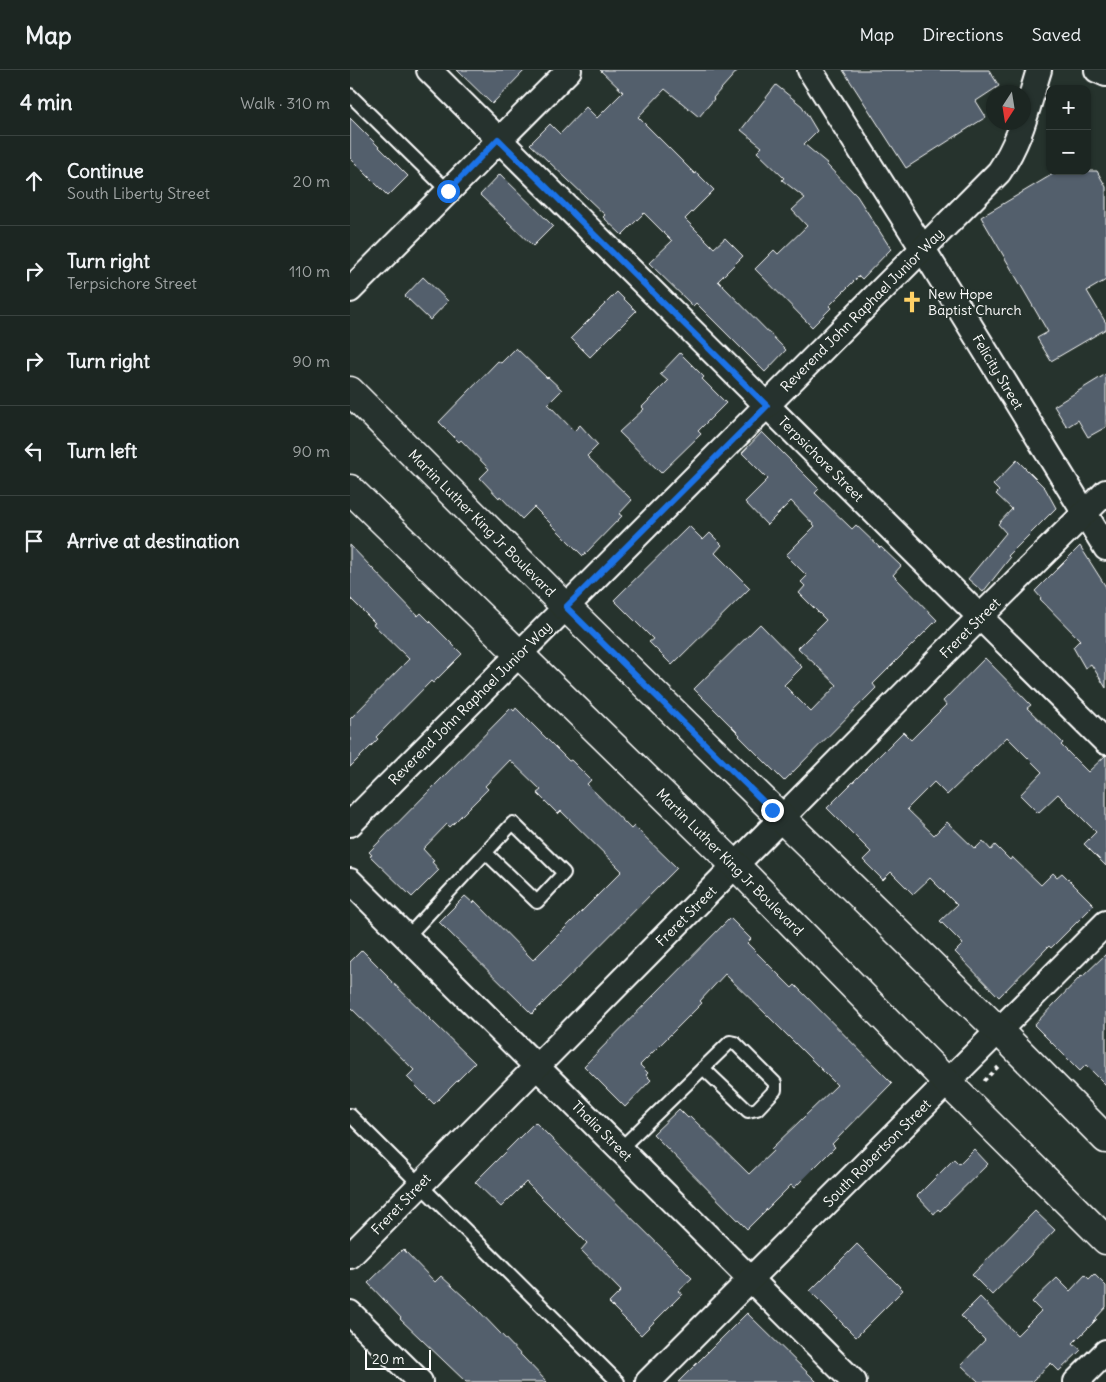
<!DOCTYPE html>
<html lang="en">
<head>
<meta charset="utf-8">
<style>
  :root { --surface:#1c2622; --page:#252e2a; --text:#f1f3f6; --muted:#a0a5a5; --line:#3a4340 }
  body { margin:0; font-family:Delius,sans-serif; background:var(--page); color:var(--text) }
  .controls { position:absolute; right:15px; top:15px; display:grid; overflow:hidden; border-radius:10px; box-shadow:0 1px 4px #0004 }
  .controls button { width:45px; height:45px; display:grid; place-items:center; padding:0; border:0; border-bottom:1px solid var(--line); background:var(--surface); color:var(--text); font:25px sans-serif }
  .compass { position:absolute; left:636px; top:15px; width:45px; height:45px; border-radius:50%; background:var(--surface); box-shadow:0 1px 4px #0004; rotate:192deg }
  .scale { position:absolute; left:15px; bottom:12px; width:66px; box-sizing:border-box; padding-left:5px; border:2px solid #fff; border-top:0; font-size:14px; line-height:18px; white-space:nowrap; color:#fff; -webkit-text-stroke:4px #26332d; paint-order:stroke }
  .stop { position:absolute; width:15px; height:15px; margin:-11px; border:4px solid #1a73e8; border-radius:50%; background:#fff }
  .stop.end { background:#1a73e8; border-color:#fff; box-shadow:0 1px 5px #0008 }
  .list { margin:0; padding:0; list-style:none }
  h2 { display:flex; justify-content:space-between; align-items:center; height:65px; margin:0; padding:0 20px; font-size:21px }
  h2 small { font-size:16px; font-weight:400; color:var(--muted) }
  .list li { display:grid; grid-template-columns:32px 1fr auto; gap:15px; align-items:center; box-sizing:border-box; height:90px; padding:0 20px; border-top:1px solid var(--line) }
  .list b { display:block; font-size:19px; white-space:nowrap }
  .list p { margin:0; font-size:16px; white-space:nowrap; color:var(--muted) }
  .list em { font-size:16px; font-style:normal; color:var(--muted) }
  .icon { flex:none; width:28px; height:28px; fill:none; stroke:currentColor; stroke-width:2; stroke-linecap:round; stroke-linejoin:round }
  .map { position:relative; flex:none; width:756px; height:1312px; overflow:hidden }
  header { display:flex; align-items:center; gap:30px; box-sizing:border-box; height:70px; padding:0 25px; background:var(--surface); border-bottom:1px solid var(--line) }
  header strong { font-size:24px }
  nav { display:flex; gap:28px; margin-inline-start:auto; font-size:18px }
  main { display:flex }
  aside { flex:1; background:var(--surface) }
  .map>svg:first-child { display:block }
  .building { fill:#525f6c; stroke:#fff }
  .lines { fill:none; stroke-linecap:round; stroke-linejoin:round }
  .lane-casing { stroke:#fff; stroke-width:16 }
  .street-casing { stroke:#fff; stroke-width:28 }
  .secondary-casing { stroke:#fff; stroke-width:31 }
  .path { stroke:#fff; stroke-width:3; stroke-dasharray:4 4; stroke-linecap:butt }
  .lane { stroke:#26332d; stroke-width:12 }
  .street { stroke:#26332d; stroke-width:24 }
  .secondary { stroke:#26332d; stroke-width:28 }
  .route { stroke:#1a73e8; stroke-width:6 }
  .labels { text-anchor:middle; stroke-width:4.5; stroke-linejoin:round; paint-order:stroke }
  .poi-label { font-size:14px; fill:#fff; stroke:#26332d; text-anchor:start }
  .street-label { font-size:14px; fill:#fff; stroke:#26332d }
</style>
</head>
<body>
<header>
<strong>Map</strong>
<nav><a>Map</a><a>Directions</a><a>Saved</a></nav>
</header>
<main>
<aside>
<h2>4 min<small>Walk · 310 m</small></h2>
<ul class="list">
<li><svg class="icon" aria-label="ahead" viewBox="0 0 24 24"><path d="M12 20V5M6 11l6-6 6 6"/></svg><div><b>Continue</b><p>South Liberty Street</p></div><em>20 m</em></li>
<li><svg class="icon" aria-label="right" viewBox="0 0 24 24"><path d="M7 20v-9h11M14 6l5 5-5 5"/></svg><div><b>Turn right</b><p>Terpsichore Street</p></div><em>110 m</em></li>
<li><svg class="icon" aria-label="right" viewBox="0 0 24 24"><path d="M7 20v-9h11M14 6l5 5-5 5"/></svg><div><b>Turn right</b></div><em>90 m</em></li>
<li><svg class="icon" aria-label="left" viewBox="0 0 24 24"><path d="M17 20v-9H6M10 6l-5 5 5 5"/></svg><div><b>Turn left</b></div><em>90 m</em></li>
<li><svg class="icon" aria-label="arrive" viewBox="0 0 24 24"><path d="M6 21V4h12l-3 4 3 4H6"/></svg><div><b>Arrive at destination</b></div></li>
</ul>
</aside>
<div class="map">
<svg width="756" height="1312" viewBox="0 0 756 1312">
  <rect width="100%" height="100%" fill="#26332d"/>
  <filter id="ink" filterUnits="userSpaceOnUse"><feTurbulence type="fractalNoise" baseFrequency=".02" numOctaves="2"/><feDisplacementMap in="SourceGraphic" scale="10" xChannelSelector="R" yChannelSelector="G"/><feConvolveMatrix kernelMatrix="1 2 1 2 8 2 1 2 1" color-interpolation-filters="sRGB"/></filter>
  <g filter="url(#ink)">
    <g class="building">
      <polygon points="107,0 175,0 142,34"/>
      <polygon points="250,0 388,0 363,28 364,29 349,47 315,19 288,47 345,104 346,102 364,120 335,149 364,178 375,168 393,186 368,211 436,280 415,302 346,233 343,236 299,193 322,171 294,143 272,165 253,147 255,145 180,74 200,54 210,64 236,37 247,48 273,22"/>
      <polygon points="493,0 639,0 649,16 626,31 636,47 556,98"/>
      <polygon points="426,15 452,36 467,61 454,74 478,94 477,95 507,126 541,179 512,209 509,206 479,236 481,238 462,257 405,199 424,180 428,184 457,156 442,140 455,128 432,110 434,108 407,82 412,77 391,60"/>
      <polygon points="0,48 58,106 38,126 0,88"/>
      <polygon points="708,101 747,101 756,117 756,210 737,221 756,253 756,259 701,291 687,268 698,262 631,147"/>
      <polygon points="150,104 203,156 183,176 130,125"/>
      <polygon points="73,207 98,231 80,250 55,226"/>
      <polygon points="267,222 286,241 240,287 221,268"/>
      <polygon points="166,278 197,308 198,307 212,320 198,334 224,361 230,355 248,375 237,386 282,430 269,444 272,446 233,486 184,437 172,449 150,426 149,428 130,408 139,399 111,370 109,372 89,352 148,291 151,293"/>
      <polygon points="330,283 354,307 352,309 376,333 348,361 351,364 311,403 269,362 294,339 292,337 318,311 310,304"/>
      <polygon points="756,304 756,357 738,367 728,350 717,357 704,336"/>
      <polygon points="412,362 469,419 465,423 502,459 506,455 530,478 531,477 551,496 543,505 587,550 523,614 526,618 434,711 389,666 390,665 344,619 410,554 452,597 434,615 461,642 487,615 448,578 476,550 449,523 455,516 451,512 457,506 436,485 465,456 441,431 417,455 395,432 418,409 392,383"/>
      <polygon points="667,390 695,418 706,438 658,486 660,488 633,522 618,509 656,463 648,454 662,439 646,424 649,421 643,415"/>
      <polygon points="339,456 353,470 360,463 372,475 365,483 400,518 322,595 299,572 303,569 264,530"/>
      <polygon points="0,475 68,546 71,543 112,584 83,613 81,611 26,667 28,669 0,697 0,649 59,589 23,554 25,553 0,528"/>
      <polygon points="730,476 756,517 756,618 741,594 735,598 723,577 730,570 690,529 691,528 685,521"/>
      <polygon points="635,588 681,635 677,638 713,673 711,675 738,702 756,685 756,796 734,774 746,762 708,724 688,743 670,725 692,702 657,667 597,725 584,712 557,739 584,765 597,752 625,779 633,771 641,780 645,775 660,790 662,787 691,815 703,803 707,807 712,803 744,835 701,878 699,876 649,927 605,882 613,874 590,851 607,835 580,808 563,824 541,802 533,810 513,790 521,782 477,738 553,662 561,670 596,635 593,631"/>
      <polygon points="161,638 164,641 166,638 219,691 221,690 241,710 237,714 281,759 284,756 327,798 182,944 89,852 115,826 123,833 125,831 183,890 272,801 211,741 208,744 187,723 191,720 160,690 135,716 138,719 100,757 97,754 73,779 84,791 82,792 89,800 62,827 20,786 22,785 19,782"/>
      <polygon points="380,848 401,869 397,873 442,918 445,915 542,1013 482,1074 485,1077 444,1118 441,1115 397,1159 303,1064 329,1039 338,1048 340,1046 399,1104 423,1081 421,1079 487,1015 415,943 375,904 350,931 352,933 290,995 298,1003 296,1005 301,1010 275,1037 234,996"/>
      <polygon points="12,880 38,906 37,907 125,993 84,1034 57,1007 64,1000 0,937 0,892"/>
      <polygon points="756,884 756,1015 736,995 730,1001 684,955 731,906 732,907"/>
      <polygon points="185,1052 342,1208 328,1221 332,1224 291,1265 259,1233 271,1221 231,1180 237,1173 176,1112 151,1137 125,1112"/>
      <polygon points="624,1079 638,1094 590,1141 588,1139 584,1144 567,1126 604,1089 609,1094"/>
      <polygon points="685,1141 705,1160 642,1225 622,1205"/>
      <polygon points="507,1174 553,1220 506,1267 460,1221"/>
      <polygon points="53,1179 85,1212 91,1206 126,1238 197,1312 116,1312 50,1249 51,1248 18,1213"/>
      <polygon points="744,1204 756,1216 756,1237 746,1248 747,1249 723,1273 731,1280 709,1301 701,1293 681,1312 629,1312 611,1295 635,1270 611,1246 630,1227 667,1265 691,1241 682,1232 707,1208 720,1221 735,1205 739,1209"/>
      <polygon points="397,1243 467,1312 328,1312"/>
    </g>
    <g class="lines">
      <g class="lane-casing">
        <g id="lane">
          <polyline points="0,25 98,121"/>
          <polyline points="57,867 163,753 214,803 187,832 136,783"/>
          <polyline points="0,1045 268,1312"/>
          <polyline points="270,1079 380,972 385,973 425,1013 425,1020 407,1039 398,1041 353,998"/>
        </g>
      </g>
      <g class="street-casing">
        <g id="street">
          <polyline points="79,0 756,672"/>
          <polyline points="460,0 573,179 756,478"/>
          <polyline points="747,0 756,4"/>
          <polyline points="0,220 219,0"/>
          <path d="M0 754 649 102C672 68 677 38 689 0"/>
          <polyline points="0,811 504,1312"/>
          <polyline points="0,1186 630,547 756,422"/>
          <polyline points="0,1243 70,1312"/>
          <polyline points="298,1312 756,853"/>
          <polyline points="726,1312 756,1282"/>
        </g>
      </g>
      <g class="secondary-casing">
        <g id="secondary">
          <polyline points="0,321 216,537 649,961 756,1069"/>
          <polyline points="0,419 386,796 598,1013 756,1170"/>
        </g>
      </g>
      <polyline class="path" points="634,1011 649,996"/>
      <use href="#lane" class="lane"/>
      <use href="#street" class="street"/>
      <use href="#secondary" class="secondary"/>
    </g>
  </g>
  <g class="lines" filter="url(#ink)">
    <polyline class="route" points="98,121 148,69 417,336 216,537 422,740"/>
  </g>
  <defs>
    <g id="church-bare" transform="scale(1.725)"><path d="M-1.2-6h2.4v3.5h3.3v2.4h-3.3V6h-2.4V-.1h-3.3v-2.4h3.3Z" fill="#ffd166" stroke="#26332d" stroke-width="2.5" paint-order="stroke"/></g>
  </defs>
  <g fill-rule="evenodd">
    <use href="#church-bare" x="562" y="232"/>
  </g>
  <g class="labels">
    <g class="poi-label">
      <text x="578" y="229">New Hope<tspan x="578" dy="16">Baptist Church</tspan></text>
    </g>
    <g class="street-label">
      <text transform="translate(512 240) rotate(-45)" y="5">Reverend John Raphael Junior Way</text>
      <text transform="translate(648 302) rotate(59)" y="5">Felicity Street</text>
      <text transform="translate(471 389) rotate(45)" y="5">Terpsichore Street</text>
      <text transform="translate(132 453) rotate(45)" y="5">Martin Luther King Jr Boulevard</text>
      <text transform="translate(620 558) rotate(-45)" y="5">Freret Street</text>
      <text transform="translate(120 633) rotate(-45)" y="5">Reverend John Raphael Junior Way</text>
      <text transform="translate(380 792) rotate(45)" y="5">Martin Luther King Jr Boulevard</text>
      <text transform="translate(336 846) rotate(-45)" y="5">Freret Street</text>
      <text transform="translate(252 1061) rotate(45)" y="5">Thalia Street</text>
      <text transform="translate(527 1083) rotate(-45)" y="5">South Robertson Street</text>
      <text transform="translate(51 1134) rotate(-46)" y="5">Freret Street</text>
    </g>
  </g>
</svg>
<div class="controls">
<button>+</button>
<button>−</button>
</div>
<svg class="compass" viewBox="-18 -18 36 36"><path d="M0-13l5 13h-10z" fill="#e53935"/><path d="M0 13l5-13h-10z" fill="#a0a5a5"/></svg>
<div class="scale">20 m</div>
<div class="stop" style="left:98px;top:121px"></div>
<div class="stop end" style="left:422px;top:740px"></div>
</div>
</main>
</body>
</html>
